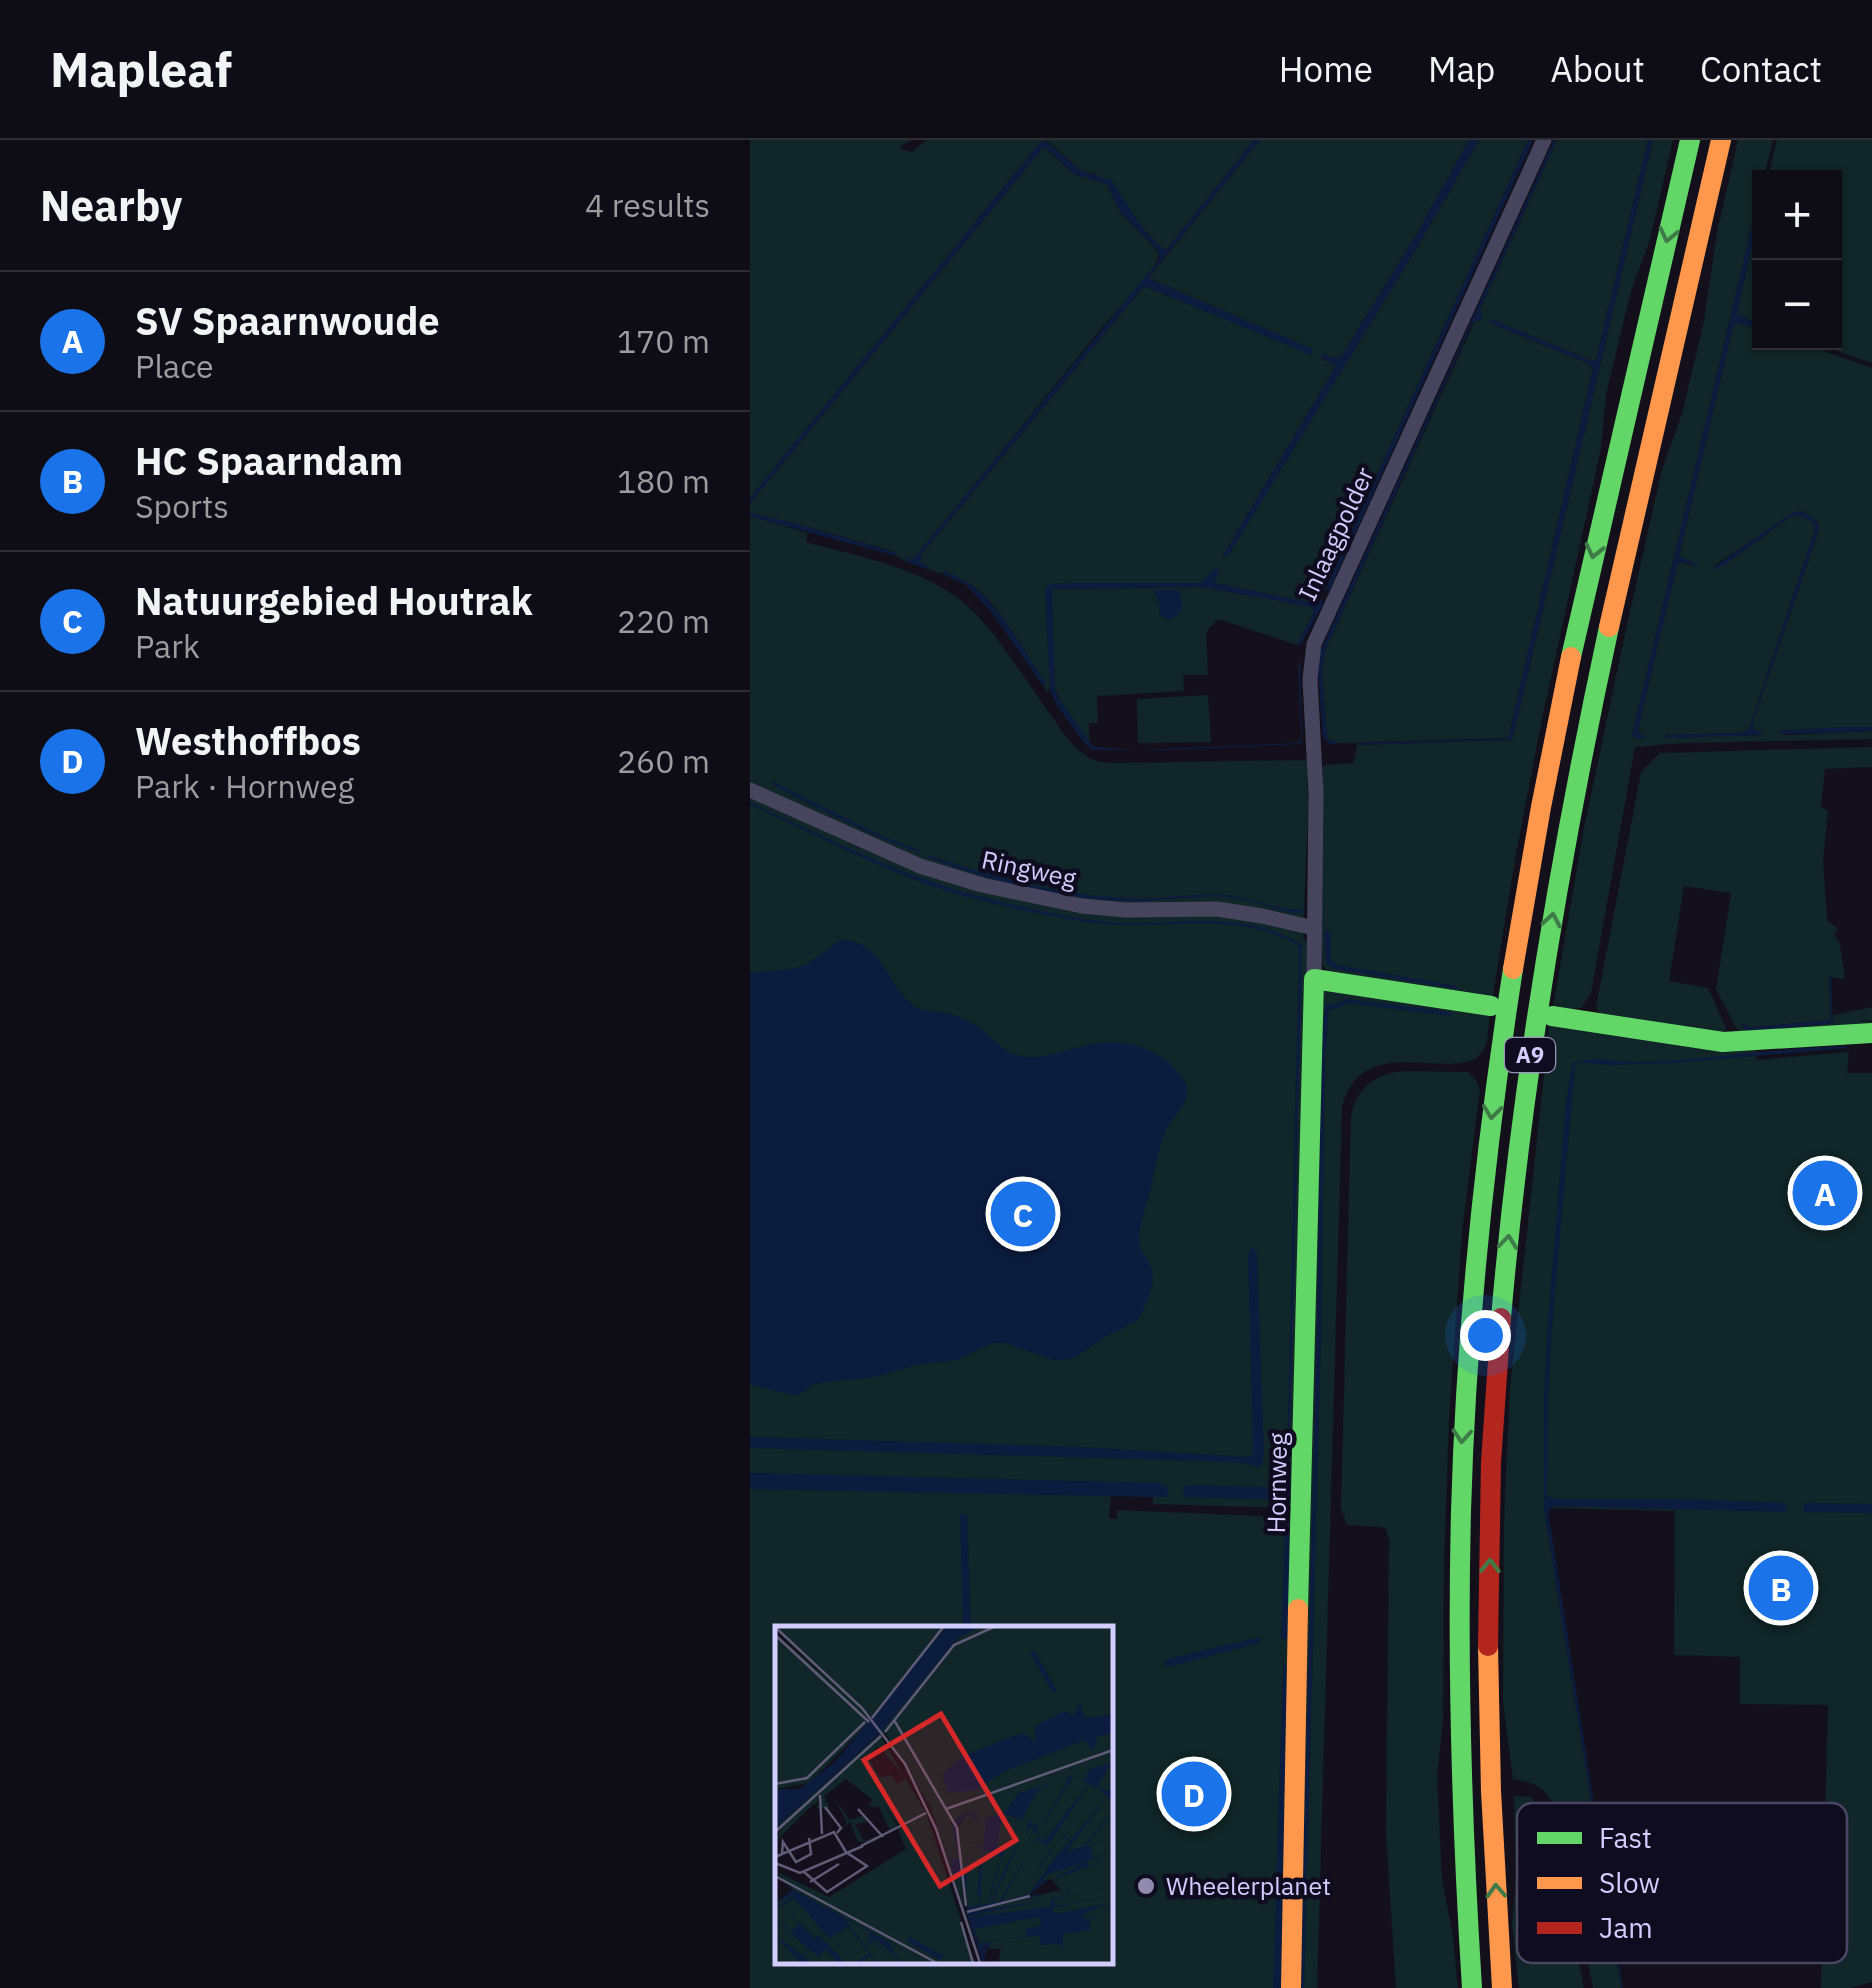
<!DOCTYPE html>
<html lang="en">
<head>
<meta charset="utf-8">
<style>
  :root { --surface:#0e0c15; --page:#17151e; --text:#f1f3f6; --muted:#9b9ba0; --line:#2e2c34; --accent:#1a73e8 }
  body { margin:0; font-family:"IBM Plex Sans",sans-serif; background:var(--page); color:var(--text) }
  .controls { position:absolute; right:30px; top:30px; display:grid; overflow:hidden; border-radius:0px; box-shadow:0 2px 8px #0004 }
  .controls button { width:90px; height:90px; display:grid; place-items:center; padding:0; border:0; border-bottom:2px solid var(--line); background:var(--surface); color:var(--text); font:50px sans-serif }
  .you { position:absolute; left:735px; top:1195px; width:35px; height:35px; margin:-25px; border:8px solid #fff; border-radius:50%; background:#1a73e8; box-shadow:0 0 0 15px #1a73e833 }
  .badge { display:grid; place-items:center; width:65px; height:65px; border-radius:50%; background:var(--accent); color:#fff; font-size:32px; font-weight:700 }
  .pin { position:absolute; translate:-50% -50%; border:5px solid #fff; box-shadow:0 2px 10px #0006 }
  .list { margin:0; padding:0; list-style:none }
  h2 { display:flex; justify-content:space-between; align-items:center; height:130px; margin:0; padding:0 40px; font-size:42px }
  h2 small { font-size:32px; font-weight:400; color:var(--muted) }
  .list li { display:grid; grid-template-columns:65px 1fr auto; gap:30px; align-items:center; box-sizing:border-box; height:140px; padding:0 40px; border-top:2px solid var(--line) }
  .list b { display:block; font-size:38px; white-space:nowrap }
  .list p { margin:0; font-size:32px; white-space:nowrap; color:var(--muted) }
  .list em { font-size:32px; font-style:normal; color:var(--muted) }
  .map { position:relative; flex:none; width:1122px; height:1848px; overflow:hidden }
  header { display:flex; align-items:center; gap:60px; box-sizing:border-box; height:140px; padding:0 50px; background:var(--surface); border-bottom:2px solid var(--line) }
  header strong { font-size:48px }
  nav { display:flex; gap:55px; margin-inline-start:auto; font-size:35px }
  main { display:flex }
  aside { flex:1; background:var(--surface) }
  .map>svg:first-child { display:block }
  .green { fill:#102628; fill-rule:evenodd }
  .water { fill:#0b1c3e }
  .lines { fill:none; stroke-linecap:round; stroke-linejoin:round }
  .stream { stroke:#0b1c3e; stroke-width:4 }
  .street { stroke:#47455d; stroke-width:15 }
  .fast { stroke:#63d668; stroke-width:20 }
  .slow { stroke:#ff974d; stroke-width:20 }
  .jam { stroke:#b3261e; stroke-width:20 }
  .oneway { stroke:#3e7b48 }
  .poi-dot { fill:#908ab0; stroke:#100c20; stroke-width:4 }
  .labels { text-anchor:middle; stroke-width:9; stroke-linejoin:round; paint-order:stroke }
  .shield { fill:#100c20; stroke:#9892bc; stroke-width:2.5 }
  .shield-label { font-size:22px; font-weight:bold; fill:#d3ccff }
  .street-label { font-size:25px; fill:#d3ccff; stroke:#100c20 }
  .poi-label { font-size:25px; fill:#d3ccff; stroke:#100c20; text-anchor:start }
  .inset-river { fill:none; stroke:#0b1c3e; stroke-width:5 }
  .inset-road { fill:none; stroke:#605b77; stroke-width:2.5 }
  .view { fill:#d62828; fill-opacity:0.15; stroke:#d62828; stroke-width:5 }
  .inset-edge { fill:none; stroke:#d3ccff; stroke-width:5 }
  .key { fill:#100c20; stroke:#4a4663; stroke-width:2.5 }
  .key-label { font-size:28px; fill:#d3ccff }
</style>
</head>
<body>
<header>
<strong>Mapleaf</strong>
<nav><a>Home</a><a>Map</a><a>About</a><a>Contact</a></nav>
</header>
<main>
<aside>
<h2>Nearby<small>4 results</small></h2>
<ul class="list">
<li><span class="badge">A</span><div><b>SV Spaarnwoude</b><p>Place</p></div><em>170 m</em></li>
<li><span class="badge">B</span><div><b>HC Spaarndam</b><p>Sports</p></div><em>180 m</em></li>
<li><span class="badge">C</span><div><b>Natuurgebied Houtrak</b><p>Park</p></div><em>220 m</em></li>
<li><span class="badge">D</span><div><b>Westhoffbos</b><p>Park · Hornweg</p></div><em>260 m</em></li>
</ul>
</aside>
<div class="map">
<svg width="1122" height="1848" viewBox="0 0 1122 1848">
  <rect width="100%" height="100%" fill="#13101c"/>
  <g class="green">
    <polygon points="0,0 162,0 152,5 150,9 162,12 176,0 294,0 288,5 0,358"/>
    <polygon points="296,0 504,0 416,110 407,104 381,74 368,50 345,34 332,31"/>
    <path d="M510 0H719L666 95 591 217 584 218 573 214 571 218 585 225V228L473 415 477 417 668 106 729 0H778L571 459 564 463 463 443 470 430 451 443 301 444V547L297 552 293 546 295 543C275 513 252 468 223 446 214 440 204 436 194 431L192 434 180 430V427L171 424V415L394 146 561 214 562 209 400 139V136Z"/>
    <polygon points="807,0 898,0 846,220 843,221 742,180 740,183 837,223 843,228 759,595 758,598 592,603 580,601 577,597 572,530 575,511"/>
    <polygon points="903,0 923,0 900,99 881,151 856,254 851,308 792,579 766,714 742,861 579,834 570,821 573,625 604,623 607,605 761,600 763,597"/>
    <path d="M988 0H1023L1014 37 1009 38V55L882 596 888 599 891 594 888 589 927 425 930 422 943 426 929 417 931 408 983 187 986 182 1009 189V202L1051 203 1122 228V587L1031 591 1034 595 1122 591V599L933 603 885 607 841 853 831 868 805 870 810 864 803 867 833 693 872 508 912 329 932 274 954 181 967 92ZM1047 371 1053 372 1068 382 1069 390 1003 582V589L1012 592 1013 595 915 598 916 595 992 593 999 589 1065 390 1064 383 1050 375 1040 377 976 424 963 426Z"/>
    <polygon points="1027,0 1122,0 1122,223 1064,203 1084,202 1084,38 1018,38"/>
    <path d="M293 8 296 9 324 34 357 44 369 70 409 113C407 133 363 173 349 191 287 266 227 343 164 418L160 420 155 417 157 422 146 416V412L43 383 0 373V363Z"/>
    <polygon points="1009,72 1009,184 987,174"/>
    <path d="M0 376 57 393 56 402C113 418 183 429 226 474 254 504 276 541 300 574 310 588 320 605 335 615 344 622 353 622 364 623L557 620 558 675 553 796 558 805 542 1368 403 1364V1357L361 1356 359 1378 367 1379V1370L536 1377 542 1379 536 1848H0ZM28 1488H360V1820H28Z"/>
    <polygon points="452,447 562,467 564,472 547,505 468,479 456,492 458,535 433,535 434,551 347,556 348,583 339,583 339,602 309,559 305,549 301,449"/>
    <polygon points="458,555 461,602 388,603 387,559"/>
    <polygon points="1122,607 1122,627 1075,629 1071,666 1078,672 1073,721 1077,780 1088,789 1084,794 1090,804 1095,839 1079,837 1081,880 1004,887 999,887 993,882 1001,891 1082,883 1083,875 1122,867 1122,880 1110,881 1122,882 1122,887 993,895 985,886 966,849 981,753 934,746 919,841 958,848 976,888 970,895 851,876 846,867 891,632 910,613"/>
    <path d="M573 850 740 869C739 881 739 898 734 909 714 949 612 885 592 967L567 1848H547Z"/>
    <path d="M800 880 1007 907 1006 920 1099 912 1097 933H1122V1842L1101 1848H1071L1078 1565 990 1564V1517L924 1515 925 1371 800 1368 796 1381 871 1848H843L808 1670C792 1646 791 1645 763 1639L753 1563 754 1380 760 1248Z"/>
    <path d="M654 931 718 932 725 939 730 949 712 1092 699 1281 694 1419 693 1580 687 1637 692 1739 703 1797 708 1848H646L636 1694 639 1399 636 1389 632 1387 597 1385 591 1369 601 976C607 947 625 934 654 931Z"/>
    <polygon points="764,1656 781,1657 796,1676 805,1708 834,1848 769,1848 762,1785 766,1735"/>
  </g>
  <g class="water">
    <path d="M294 0 332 31 361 40C379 64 390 93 416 110L504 0H510L400 135V139L563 209 561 215 394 146 174 411 171 415V424L181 427 180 430 157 422 155 416 160 420 164 418 409 120V112L369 70 357 44 324 34 297 9 293 8 0 363V358L24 328 288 5Z"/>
    <polygon points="719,0 729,0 668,106 477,418 473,415 585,228 585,225 571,217 572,214 584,218 591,217 666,95"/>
    <polygon points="778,0 783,0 579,451 576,448"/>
    <polygon points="804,0 807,0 731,167 730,171 733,174 730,180 723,182 575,511 572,530 577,597 580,601 588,602 586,604 579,604 573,597 568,530 570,512"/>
    <polygon points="898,0 903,0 763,597 761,600 607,605 608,603 755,599 759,595 843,228 837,223 740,183 741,179 842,221 846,220"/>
    <polygon points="1009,55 1009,72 987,174 1009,184 1009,189 986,182 983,187 929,416 951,426 930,422 927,425 888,589 889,593 897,597 888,599 882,596"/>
    <path d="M1047 371C1057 373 1069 378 1069 390L1003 582V589L1012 592 1013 595 915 598 918 595 992 593 999 589 1065 390 1064 383 1050 375 1040 377 976 424 964 430 963 428 1034 378Z"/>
    <polygon points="0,373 43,383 147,413 146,416 10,379 0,376"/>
    <polygon points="465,428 470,429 464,443 564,463 571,459 574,462 550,506 547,505 564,472 562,467 452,447 302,449 305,549 307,556 344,607 386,610 546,603 550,602 551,599 548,522 550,523 552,604 420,610 343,610 336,605 307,566 300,550 295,447 301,444 324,443 451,443"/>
    <path d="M194 431C203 435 214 440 222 446 252 468 275 513 296 543L293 546 240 470 215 444 192 434Z"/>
    <path d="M404 450H428C434 463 435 474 419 480L409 475 410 466Z"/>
    <polygon points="1093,587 1122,587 1122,591 1028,594 1031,591"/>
    <path d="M22 641 128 694 169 710V713C118 694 69 669 21 644Z"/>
    <path d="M0 663C53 686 105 713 160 734 207 752 257 764 306 774 329 778 351 782 374 783 434 784 498 770 552 805L539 1327 537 1325 549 806C496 774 435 786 377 785 351 785 326 781 301 776 256 767 210 757 168 741 110 719 56 690 0 665Z"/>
    <path d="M178 715C240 736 307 755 373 758 406 760 439 753 473 755 500 756 529 772 555 769L550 773H542C519 767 497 759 474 757 440 755 407 762 373 761 308 759 238 740 177 717Z"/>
    <polygon points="576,790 581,793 581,820 587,825 707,846 708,849 581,828 576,822 574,792"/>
    <path d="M91 800C138 800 138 859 173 870 178 872 183 871 188 872 201 873 213 878 224 884 238 892 253 912 266 915 289 921 311 912 333 906 364 898 401 903 424 928 430 935 439 943 437 954 435 968 420 979 415 993 408 1009 405 1028 402 1044 398 1062 388 1086 389 1103 391 1114 400 1120 402 1130 406 1145 395 1167 388 1180L357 1196 324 1218 307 1221 255 1203H243L207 1220 165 1225 126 1237 74 1242 62 1245 50 1254 42 1255 0 1244V833L43 829 57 824Z"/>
    <polygon points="1081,836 1083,883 1001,891 994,889 991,884 993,882 998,887 1004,887 1081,880 1079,837"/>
    <path d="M1095 906 1097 908 925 923 861 925 828 922 825 926 801 1198 798 1254 797 1356 804 1359H926L1035 1363 1038 1366 1035 1372 804 1366 798 1371 873 1848H871L794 1369V1262L798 1183 816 961 823 923C837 915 874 923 892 922 960 920 1027 908 1095 906Z"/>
    <polygon points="502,1107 507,1112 514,1313 511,1328 496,1323 455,1321 0,1308 0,1297 330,1307 499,1317 503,1313 498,1114"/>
    <polygon points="0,1333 411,1343 419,1348 416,1357 403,1357 0,1349"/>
    <polygon points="437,1345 539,1348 542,1351 541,1360 435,1357 432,1350"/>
    <polygon points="1056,1363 1122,1364 1122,1373 1054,1372 1053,1365"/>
    <polygon points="210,1374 217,1375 221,1488 213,1488"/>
    <polygon points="535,1384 539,1386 539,1496 534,1500 531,1497"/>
    <polygon points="506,1498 511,1498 509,1503 418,1527 414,1526 414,1522 420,1518"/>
    <polygon points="533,1525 537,1526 531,1848 523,1848"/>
  </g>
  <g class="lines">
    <polyline class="stream" points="552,1848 569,1196 573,920 577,867 588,866 597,861 700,874"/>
    <g class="street">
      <polyline points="0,650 170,726 232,745 332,766 376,770 467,769 512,776 564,788"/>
      <polyline points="564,839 566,653 560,539 564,504 794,0"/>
    </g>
    <g class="fast">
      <polyline points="821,517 940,0"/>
      <polyline points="802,876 973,902 1122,893"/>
      <path d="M751 1178C771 945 810 715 859 487"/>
      <polyline points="548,1469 564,839 741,866"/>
      <path d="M722 1848C712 1689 707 1531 711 1371 716 1190 735 1009 763 829"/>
    </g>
    <g class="slow">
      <polyline points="859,487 971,0"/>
      <polyline points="763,829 791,667 821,517"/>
      <polyline points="738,1506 741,1651 752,1848"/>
      <polyline points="541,1848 548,1469"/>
    </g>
    <polyline class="jam" points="738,1506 741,1322 751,1178"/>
  </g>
  <defs><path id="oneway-chevron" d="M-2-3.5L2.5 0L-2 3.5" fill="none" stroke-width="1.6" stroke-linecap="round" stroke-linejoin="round" transform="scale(2.5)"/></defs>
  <g class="oneway">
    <use href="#oneway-chevron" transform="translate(918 95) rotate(103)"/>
    <use href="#oneway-chevron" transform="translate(844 411) rotate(103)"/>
    <use href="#oneway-chevron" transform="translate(802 780) rotate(-80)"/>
    <use href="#oneway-chevron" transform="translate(742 972) rotate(97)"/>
    <use href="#oneway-chevron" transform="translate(758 1102) rotate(-84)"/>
    <use href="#oneway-chevron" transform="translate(712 1296) rotate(94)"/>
    <use href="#oneway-chevron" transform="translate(740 1426) rotate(-89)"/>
    <use href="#oneway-chevron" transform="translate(746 1751) rotate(-93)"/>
  </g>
  <circle class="poi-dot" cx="396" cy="1746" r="10"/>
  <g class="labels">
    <rect class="shield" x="755" y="898" width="50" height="34" rx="8"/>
    <g class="shield-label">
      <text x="780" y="923">A9</text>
    </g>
    <g class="street-label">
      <text transform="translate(586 394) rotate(-65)" y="9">Inlaagpolder</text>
      <text transform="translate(279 729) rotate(12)" y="9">Ringweg</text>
      <text transform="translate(527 1343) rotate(-89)" y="9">Hornweg</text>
    </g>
    <g class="poi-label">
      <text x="416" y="1755">Wheelerplanet</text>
    </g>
  </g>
  <g transform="translate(25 1486)">
    <rect width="338" height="338" fill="#13101c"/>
    <path d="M0 0H337V337H223L226 323H215L212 316 207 324 194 290 204 288 203 282 211 287 214 280 286 264 276 253 266 256 281 231 254 269 193 284 183 202 193 186 175 197 181 203 189 280 207 337 155 180 110 106 106 111 151 187 200 337H0V278L18 264 0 245 54 271 131 223 123 203 136 194 123 199 106 173 122 200 99 216H83L75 196 67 203 72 196 59 172 75 194 90 189 92 196 80 198 89 215 115 205 104 181 93 180 98 174 71 153 49 170 55 183 42 182 45 175 37 179 2 214 8 198 0 202 108 105 98 93 34 157 0 163V7L98 92ZM103 120 131 152V153L122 158 116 149 104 151 93 131Z" fill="#102628" fill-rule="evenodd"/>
    <path d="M207 0 183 12 103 109 0 202V163H25L60 136 171 1ZM305 77 310 92 337 89V107L323 110 318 125 310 114 228 146 202 164 173 167 167 149 187 130 247 107 260 116V100L290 85 298 90ZM337 137 322 160 329 164 337 152 329 165 337 163V177L332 170 291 226 309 220 331 192 337 186 310 221 337 211 315 220 318 232 337 226 311 236 313 240 337 233 277 253 311 236 271 249 267 255 274 253 253 270 271 268 193 287 293 270 292 264 272 268 292 263 295 270 305 267 337 260 278 274 281 280 337 269 277 282 280 288 337 277 307 288 309 293 337 288 314 293 316 304 337 301 288 308V324L285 317 230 323 266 319 265 309 214 316 215 324 205 317 212 324 208 337 192 289 187 252H180L165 204 175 198 165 205 175 233 184 232 177 197 184 205 202 196 193 187 182 200 179 195 193 186 211 192 200 190 203 196 182 206 192 265V205V222L208 220 211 192 227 188 222 225 231 220 213 278 216 277 219 268 231 240 247 211 217 276H224L265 208 258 206 240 239 261 199 250 205 254 196 228 188 243 168 265 160 247 193 255 196 272 159H266L282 155 273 158 255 195 261 198 263 207 294 152 283 154 299 149 309 154 316 143ZM299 149 314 158 267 218 264 206ZM315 158 320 162 276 224 287 209 293 214 254 268 244 271 276 225 271 221 274 226 243 272 227 275 261 214 272 220ZM321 161 332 170 283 230 294 213 288 208ZM208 221 202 265 205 278 208 224 227 230 212 278 192 281V289L189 271 192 223ZM277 273 275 281 194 291 195 290ZM265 291 266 300 210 310 250 303 251 310 204 317 199 303ZM7 258 128 323 157 337 113 316 126 337 97 308 117 337 100 314 94 318V306L69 292 102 337 94 330 85 337H80L94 328 73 301 55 312 78 337 44 301 39 312 64 337 50 324 44 330 52 337 34 323 29 331 36 337H26L0 309 28 330 33 323 0 292 17 306 24 298 7 280 0 283 22 267 0 278 17 264ZM19 272 44 300 39 311 7 280Z" fill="#0b1c3e" fill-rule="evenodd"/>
    <path class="inset-river" d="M257 25 280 66M42 311 67 337M133 313 167 332"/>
    <path class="inset-road" d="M0 1 87 82 130 138 161 203 205 337M0 9 94 96M97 92 169 0M119 94 182 202 191 280M110 106 179 19 221 0M0 158 32 152 90 96M45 169 47 208M50 181 66 202 62 207M83 183 108 211M171 183 338 124M0 206 106 110M86 220 151 187M7 227 8 216 21 236 36 228 34 212M0 231 59 206 71 226 92 240 52 266 28 245M0 237 25 247 88 220M0 250 162 337M35 256 64 238M192 286 255 270M186 296 198 337"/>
    <path class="view" d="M166 88 241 214 165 260 89 134Z"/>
    <rect width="338" height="338" class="inset-edge"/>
  </g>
  <rect x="767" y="1663" width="330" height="160" rx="15" class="key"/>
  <rect x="787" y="1692" width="45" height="12" fill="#63d668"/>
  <rect x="787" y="1737" width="45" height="12" fill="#ff974d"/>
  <rect x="787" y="1782" width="45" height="12" fill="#b3261e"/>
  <g class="key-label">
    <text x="849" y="1708">Fast</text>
    <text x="849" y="1753">Slow</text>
    <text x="849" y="1798">Jam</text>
  </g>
</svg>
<div class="controls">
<button>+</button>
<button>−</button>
</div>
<div class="you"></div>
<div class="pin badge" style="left:1075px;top:1053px">A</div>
<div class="pin badge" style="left:1031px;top:1448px">B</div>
<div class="pin badge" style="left:273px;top:1074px">C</div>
<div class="pin badge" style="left:444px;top:1654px">D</div>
</div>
</main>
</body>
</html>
